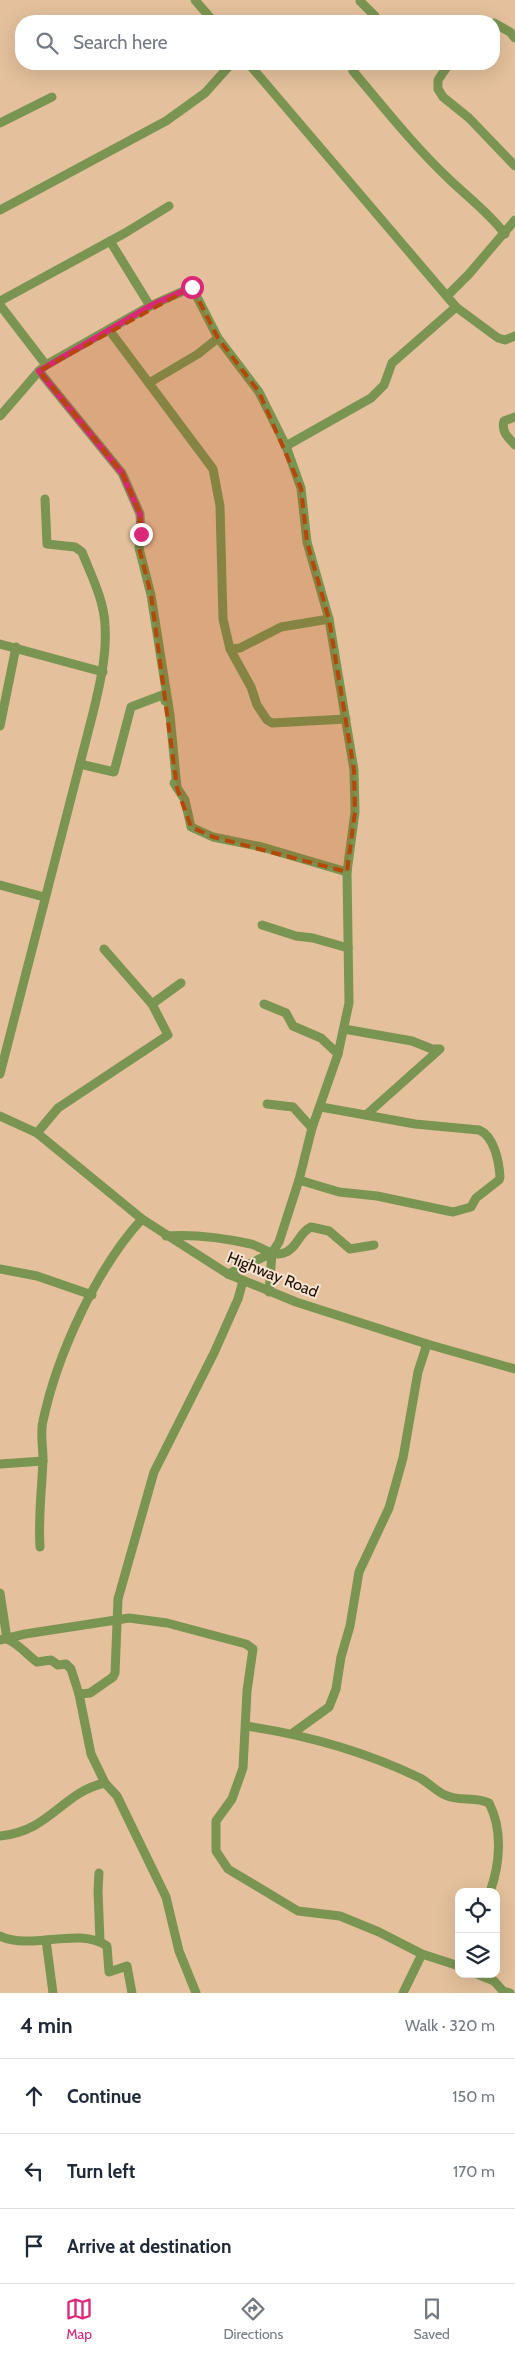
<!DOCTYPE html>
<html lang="en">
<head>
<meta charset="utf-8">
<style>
  :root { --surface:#fff; --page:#f2f2f3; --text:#1f2937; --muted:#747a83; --line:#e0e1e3; --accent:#db2777 }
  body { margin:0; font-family:Cabin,sans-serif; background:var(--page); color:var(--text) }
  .controls { position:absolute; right:15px; bottom:15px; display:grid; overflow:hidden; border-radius:10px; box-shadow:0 5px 20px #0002 }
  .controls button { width:45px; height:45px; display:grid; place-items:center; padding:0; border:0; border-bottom:1px solid var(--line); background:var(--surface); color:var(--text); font:25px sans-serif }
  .stop { position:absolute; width:15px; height:15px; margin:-11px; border:4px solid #db2777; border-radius:50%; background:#fff }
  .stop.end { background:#db2777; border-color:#fff; box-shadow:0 1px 5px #0008 }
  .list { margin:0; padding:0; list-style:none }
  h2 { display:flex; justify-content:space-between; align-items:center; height:65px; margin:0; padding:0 20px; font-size:21px }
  h2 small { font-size:16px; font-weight:400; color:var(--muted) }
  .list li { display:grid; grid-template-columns:32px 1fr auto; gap:15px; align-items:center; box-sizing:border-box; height:75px; padding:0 20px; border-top:1px solid var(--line) }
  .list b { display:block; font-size:19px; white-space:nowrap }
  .list em { font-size:16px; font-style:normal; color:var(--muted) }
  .icon { flex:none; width:28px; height:28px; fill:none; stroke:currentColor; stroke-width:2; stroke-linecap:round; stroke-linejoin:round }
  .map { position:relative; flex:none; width:515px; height:1993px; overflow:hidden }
  .search { position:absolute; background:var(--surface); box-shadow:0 5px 20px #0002; left:15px; right:15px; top:15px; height:55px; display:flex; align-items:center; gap:12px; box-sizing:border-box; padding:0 18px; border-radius:20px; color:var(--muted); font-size:19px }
  .sheet { height:290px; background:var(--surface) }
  nav { display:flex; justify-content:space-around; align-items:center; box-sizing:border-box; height:70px; border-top:1px solid var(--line); background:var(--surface); font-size:14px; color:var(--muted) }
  nav a { display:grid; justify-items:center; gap:2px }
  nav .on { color:var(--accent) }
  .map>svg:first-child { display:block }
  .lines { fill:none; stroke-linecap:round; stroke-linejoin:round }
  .street { stroke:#7a9451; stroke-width:9 }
  .route { stroke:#db2777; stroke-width:6 }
  .marked { fill:#b6470a; fill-opacity:0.2; stroke:#b6470a; stroke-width:4; stroke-dasharray:10 6; stroke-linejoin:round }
  .labels { text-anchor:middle; stroke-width:4; stroke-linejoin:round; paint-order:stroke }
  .street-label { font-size:16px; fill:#1f1205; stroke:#f7e4d2 }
</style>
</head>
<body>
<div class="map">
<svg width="515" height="1993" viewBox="0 0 515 1993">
  <rect width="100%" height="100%" fill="#e4c09c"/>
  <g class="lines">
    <g class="street">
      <polyline points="195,0 213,21"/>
      <polyline points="360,1 375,16 378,21"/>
      <polyline points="494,23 510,32 515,38"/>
      <polyline points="249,64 456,307 498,338 505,340 515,336"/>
      <path d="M351 64 353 71C384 108 415 147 450 180 469 198 489 213 505 234"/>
      <polyline points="449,64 438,80 438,89 443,97 469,118 515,166"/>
      <polyline points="0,123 52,97"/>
      <polyline points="0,210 166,121 205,93 231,64"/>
      <polyline points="110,241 150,306"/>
      <polyline points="447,296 469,274 515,220"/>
      <polyline points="0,301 125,233 169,206"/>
      <polyline points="0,305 46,365"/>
      <polyline points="110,331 213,469 220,506 223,619 230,649 251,687 257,705 267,720 272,723 346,719"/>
      <polyline points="39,371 122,473 140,514 141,534 139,548 151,595 170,715 177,788"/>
      <polyline points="149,383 198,354 218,338"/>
      <polyline points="0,416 39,371 46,365 150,306 192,287 218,338 259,392 286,446 301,488 307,542 329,619 354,770 355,812 347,872 349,1003 338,1054 312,1128 299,1180 279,1242 272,1253 269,1292"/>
      <path d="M515 417 504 421C501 432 508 437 515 445"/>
      <polyline points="286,446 371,398 384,385 392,363 456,307"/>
      <polyline points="0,644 103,672"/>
      <polyline points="230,649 240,648 281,627 329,619"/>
      <polyline points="0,726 16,647"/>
      <polyline points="80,764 114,772 131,707 165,694 165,701"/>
      <polyline points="174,783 185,800 191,827 213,837 262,847 347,872"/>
      <polyline points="0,885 44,897"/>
      <polyline points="262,925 296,936 313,938 348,948"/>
      <polyline points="152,1004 181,983"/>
      <polyline points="264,1004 286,1013 293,1026 321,1038 338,1054"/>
      <polyline points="344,1029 412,1041 432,1049 440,1049 366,1115"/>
      <path d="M0 1074 93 713C100 684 107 655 105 625 104 600 91 575 82 552L75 547 47 544 45 499"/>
      <polyline points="267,1104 293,1107 312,1128"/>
      <polyline points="0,1116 37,1133 142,1219 228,1274 296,1302 427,1344 515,1369"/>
      <polyline points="37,1133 58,1108 168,1035 152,1004 104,949"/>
      <path d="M299 1180 339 1192 377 1196 453 1212 471 1207 476 1198 499 1180 500 1177C499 1161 494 1136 479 1130L415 1124 321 1107"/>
      <path d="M166 1236C194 1234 224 1238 251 1244 262 1247 272 1257 284 1253 297 1249 299 1232 311 1227L329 1231 350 1249 374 1245"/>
      <polyline points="0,1269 37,1276 92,1295"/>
      <polyline points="228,1274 272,1253"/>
      <polyline points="0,1464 43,1461"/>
      <path d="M40 1547C38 1517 42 1489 43 1459 43 1447 40 1433 43 1421 57 1355 96 1269 142 1219"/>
      <path d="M0 1593 7 1639C20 1645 26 1654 37 1662L51 1660 58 1665 66 1664 71 1669 79 1694 90 1693 113 1677 115 1673 118 1599 154 1472 214 1353 238 1299 243 1281"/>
      <polyline points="0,1640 25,1634 129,1618 167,1623 246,1644 253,1649 247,1691 243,1768 232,1799 216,1821 216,1851 228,1869 298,1911 340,1916 379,1932 422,1954 459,1966"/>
      <polyline points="79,1694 91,1754 105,1783 117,1796 166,1897 179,1951 196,1993"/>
      <path d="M246 1726C307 1735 364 1751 420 1778 429 1783 436 1791 445 1795 459 1802 475 1796 489 1803 503 1830 500 1864 490 1892"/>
      <polyline points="293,1733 329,1707 336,1689 341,1657 350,1626 359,1572 389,1508 403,1458 418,1372 427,1344"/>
      <path d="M0 1836C51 1831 62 1792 105 1783"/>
      <polyline points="99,1873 98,1891 100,1941"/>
      <path d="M0 1936C32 1951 78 1926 107 1946L109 1972 127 1966 132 1993"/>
      <polyline points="46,1940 53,1993"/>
      <polyline points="477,1974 494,1981 503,1991 510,1993"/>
      <polyline points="403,1993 422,1954"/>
    </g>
  </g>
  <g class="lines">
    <polyline class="route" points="141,534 140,514 122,473 39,371 150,306 192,287"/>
  </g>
  <path class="marked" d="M192 287 218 338 259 392 301 488 307 542 329 619 354 770 355 812 347 872 213 837 191 827 177 788 151 595 139 548 140 514 122 473 39 371Z"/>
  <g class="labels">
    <g class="street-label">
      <text transform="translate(273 1274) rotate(22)" y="6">Highway Road</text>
    </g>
  </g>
</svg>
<div class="controls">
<button><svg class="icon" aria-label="locate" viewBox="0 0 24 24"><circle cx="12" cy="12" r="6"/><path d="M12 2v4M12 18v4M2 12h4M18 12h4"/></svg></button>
<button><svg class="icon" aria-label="layers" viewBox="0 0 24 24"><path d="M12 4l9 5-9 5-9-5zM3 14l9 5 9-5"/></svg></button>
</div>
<div class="stop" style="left:192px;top:287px"></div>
<div class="stop end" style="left:141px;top:534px"></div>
<div class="search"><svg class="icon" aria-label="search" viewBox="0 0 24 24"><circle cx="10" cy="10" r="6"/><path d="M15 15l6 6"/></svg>Search here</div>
</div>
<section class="sheet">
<h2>4 min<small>Walk · 320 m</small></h2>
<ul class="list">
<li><svg class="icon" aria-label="ahead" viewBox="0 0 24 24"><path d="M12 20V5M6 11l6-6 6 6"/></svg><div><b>Continue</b></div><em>150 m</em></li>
<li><svg class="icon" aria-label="left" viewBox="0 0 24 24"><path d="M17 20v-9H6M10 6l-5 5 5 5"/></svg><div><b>Turn left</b></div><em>170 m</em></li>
<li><svg class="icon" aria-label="arrive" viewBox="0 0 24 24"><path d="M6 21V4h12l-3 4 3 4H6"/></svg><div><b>Arrive at destination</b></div></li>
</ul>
</section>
<nav>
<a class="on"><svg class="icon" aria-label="map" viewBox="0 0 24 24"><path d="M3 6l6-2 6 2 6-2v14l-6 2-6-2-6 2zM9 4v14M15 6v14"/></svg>Map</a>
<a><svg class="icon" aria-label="directions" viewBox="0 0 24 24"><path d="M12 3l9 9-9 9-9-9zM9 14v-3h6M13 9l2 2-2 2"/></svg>Directions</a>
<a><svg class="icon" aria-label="saved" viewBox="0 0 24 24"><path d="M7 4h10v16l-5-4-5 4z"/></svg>Saved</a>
</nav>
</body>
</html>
